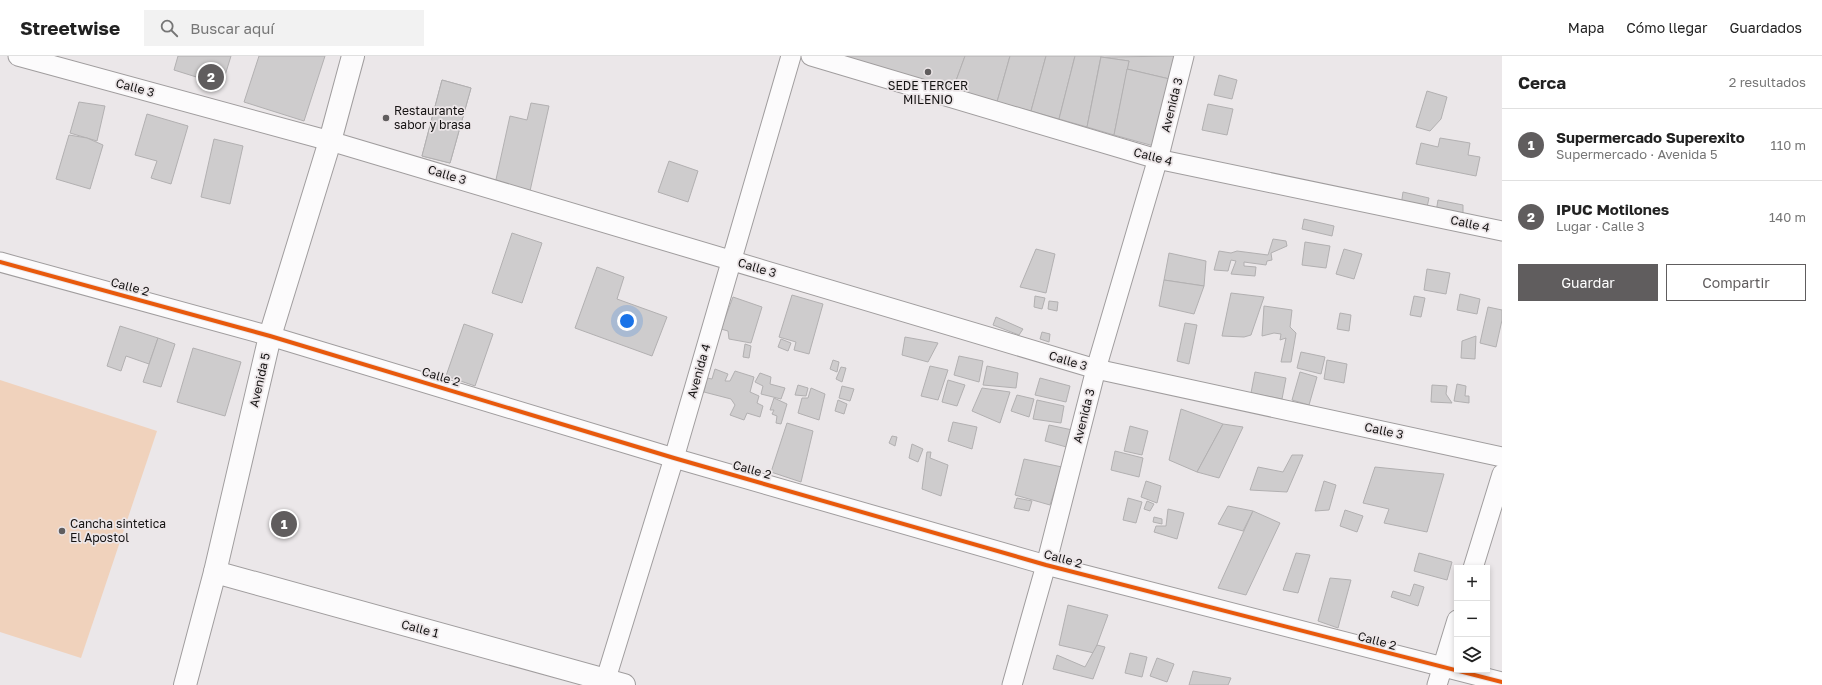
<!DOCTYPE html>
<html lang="es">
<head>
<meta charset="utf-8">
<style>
  :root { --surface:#fff; --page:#f2f2f2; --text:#222; --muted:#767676; --line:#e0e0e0; --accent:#605d5e }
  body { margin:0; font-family:"Golos Text",sans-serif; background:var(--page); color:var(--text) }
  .controls { position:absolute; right:12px; bottom:12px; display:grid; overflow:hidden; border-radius:0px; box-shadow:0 2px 6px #0003 }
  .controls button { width:36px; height:36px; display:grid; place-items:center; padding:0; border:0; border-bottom:1px solid var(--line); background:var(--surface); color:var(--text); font:20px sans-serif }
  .you { position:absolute; left:627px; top:265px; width:14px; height:14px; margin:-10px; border:3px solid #fff; border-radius:50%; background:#1a73e8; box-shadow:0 0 0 6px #1a73e833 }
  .badge { display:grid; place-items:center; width:26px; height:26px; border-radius:50%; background:var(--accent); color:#fff; font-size:13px; font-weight:700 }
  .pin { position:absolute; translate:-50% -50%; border:2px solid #fff; box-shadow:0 1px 4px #0006 }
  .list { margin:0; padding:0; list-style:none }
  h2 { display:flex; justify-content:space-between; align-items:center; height:52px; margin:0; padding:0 16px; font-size:17px }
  h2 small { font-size:13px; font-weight:400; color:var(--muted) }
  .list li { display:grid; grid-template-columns:26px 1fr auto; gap:12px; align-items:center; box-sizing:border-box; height:72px; padding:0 16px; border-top:1px solid var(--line) }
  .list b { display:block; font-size:15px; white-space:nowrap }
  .list p { margin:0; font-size:13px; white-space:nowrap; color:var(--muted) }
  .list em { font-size:13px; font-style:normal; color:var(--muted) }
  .actions { display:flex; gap:8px; padding:12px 16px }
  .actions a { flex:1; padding:9px 0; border:1px solid var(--accent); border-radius:0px; text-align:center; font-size:14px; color:var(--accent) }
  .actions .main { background:var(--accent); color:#fff }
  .icon { flex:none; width:22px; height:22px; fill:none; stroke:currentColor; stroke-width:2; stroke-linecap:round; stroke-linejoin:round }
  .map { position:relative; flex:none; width:1502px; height:629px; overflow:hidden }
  header { display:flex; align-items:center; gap:24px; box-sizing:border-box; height:56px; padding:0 20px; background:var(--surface); border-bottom:1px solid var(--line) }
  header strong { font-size:19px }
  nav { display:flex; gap:22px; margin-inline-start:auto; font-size:14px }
  .search { width:280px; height:36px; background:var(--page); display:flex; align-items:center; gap:10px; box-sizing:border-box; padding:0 14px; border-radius:0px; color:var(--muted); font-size:15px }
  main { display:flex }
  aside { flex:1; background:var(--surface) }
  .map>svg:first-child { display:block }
  .green { fill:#f0d2bc }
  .building { fill:#cecccd; stroke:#b2b0b1 }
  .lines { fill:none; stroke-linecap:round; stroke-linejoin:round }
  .minor-casing { stroke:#a09d9e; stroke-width:21 }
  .tertiary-casing { stroke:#a09d9e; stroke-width:24 }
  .minor { stroke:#fcfbfc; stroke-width:19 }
  .tertiary { stroke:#fcfbfc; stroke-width:22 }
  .cycleway-casing { stroke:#ece6e8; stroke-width:6 }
  .cycleway { stroke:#e8590c; stroke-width:4 }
  .poi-dot { fill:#605d5e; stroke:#ece6e8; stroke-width:1.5 }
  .labels { text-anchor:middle; stroke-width:3.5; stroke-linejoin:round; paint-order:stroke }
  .poi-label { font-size:12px; fill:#151313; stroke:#ece6e8; text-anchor:start }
  .street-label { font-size:12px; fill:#151313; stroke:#ece6e8 }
</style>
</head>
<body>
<header>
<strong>Streetwise</strong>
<div class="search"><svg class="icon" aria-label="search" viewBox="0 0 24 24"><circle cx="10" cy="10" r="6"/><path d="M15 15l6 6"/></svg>Buscar aquí</div>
<nav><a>Mapa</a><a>Cómo llegar</a><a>Guardados</a></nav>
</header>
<main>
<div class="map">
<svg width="1502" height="629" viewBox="0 0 1502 629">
  <rect width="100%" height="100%" fill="#ebe7e9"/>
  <polygon class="green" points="0,324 157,375 81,602 0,576"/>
  <g class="building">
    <polygon points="178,0 231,0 222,29 174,14"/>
    <polygon points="259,0 325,0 304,65 244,46"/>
    <polygon points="838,0 965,0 953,33"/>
    <polygon points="965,0 1010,0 997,46 953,33"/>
    <polygon points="1010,0 1046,0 1031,55 997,46"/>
    <polygon points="1046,0 1075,0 1059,63 1031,55"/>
    <polygon points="1075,0 1101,0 1087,71 1059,63"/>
    <polygon points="1184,0 1178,25 1127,13 1129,5 1101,1"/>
    <polygon points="1101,1 1129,5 1114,79 1087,71"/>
    <polygon points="1127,13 1178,25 1161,92 1114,79"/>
    <polygon points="1219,19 1237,24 1232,43 1214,39"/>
    <polygon points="442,24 471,32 450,107 422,100"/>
    <polygon points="442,24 471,32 450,107 422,100"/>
    <polygon points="1427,35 1447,41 1441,63 1430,75 1416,71"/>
    <polygon points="79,46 105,50 97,85 70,77"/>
    <polygon points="531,47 549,50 530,135 495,128 510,60 527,64"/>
    <polygon points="1208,48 1233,53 1227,79 1202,74"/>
    <polygon points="147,58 188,70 171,128 151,122 157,105 135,99"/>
    <polygon points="69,79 87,82 103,89 90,133 56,123"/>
    <polygon points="1440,82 1470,87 1468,99 1480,101 1476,120 1416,108 1421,87 1438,91"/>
    <polygon points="214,83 243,90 230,148 201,141"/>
    <polygon points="669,105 698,115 688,146 658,136"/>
    <polygon points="1403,136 1429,142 1426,156 1401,150"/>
    <polygon points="1438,144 1463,149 1463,161 1436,156"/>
    <polygon points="1304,163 1334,170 1332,180 1302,173"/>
    <polygon points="512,177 542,187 522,247 492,237"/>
    <polygon points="1273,183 1286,185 1287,190 1271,197 1272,204 1267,205 1266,209 1244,206 1244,210 1256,211 1255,220 1231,218 1236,205 1231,204 1228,215 1214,214 1219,195 1231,197 1237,195 1268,199"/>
    <polygon points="1305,186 1330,190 1326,212 1302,209"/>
    <polygon points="1036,193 1055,198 1046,237 1020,231"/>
    <polygon points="1344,193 1362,198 1354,223 1336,218"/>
    <polygon points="1169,197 1206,205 1204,230 1164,224"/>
    <polygon points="597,211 624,221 617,243 667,261 652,300 575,272"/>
    <polygon points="1427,213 1450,217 1446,238 1424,234"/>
    <polygon points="1164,224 1204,230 1194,258 1159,250"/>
    <polygon points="1231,237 1264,241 1251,279 1244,281 1222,280"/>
    <polygon points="1460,238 1480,243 1477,258 1457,254"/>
    <polygon points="792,239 823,248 809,298 794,294 796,286 779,281"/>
    <polygon points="1035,240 1045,242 1042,253 1034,251"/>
    <polygon points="1414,240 1425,242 1421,261 1410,259"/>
    <polygon points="733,241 762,251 751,287 729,283 728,275 721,273"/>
    <polygon points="1049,245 1058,246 1057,255 1048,253"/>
    <polygon points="1264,250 1292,254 1290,271 1296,277 1291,306 1281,306 1286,282 1280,284 1281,278 1274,277 1262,280"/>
    <polygon points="1488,251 1502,254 1502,264 1496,291 1480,287"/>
    <polygon points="1340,257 1351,259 1349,275 1337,273"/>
    <polygon points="996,261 1023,273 1019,279 993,269"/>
    <polygon points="1185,267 1197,269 1189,308 1177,305"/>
    <polygon points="464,268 493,278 475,330 446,320"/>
    <polygon points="120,270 158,282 149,308 126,300 121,315 107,310"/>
    <polygon points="1042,276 1050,278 1049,286 1040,283"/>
    <polygon points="1476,280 1475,303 1461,302 1462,285"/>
    <polygon points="905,281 938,287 928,306 902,299"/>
    <polygon points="158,282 175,288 161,331 143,326"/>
    <polygon points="781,283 791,287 788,295 778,291"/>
    <polygon points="745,288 751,290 749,302 743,301"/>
    <polygon points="193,292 241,306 225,360 177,346"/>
    <polygon points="1301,296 1325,301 1321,318 1297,312"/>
    <polygon points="959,300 983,305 979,326 954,319"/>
    <polygon points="833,304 839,306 837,316 830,313"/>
    <polygon points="1327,304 1347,308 1344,327 1324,323"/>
    <polygon points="930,310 948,314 938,344 921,340"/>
    <polygon points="987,310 1018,317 1016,332 983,329"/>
    <polygon points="841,311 846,312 842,326 836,323"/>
    <polygon points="715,313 728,318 725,325 730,325 735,315 754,321 750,336 759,340 757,347 763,350 760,361 747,357 744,364 730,359 735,349 731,343 704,336 707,322 712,323"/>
    <polygon points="1255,316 1286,322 1282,343 1251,337"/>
    <polygon points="1300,316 1317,321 1309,349 1292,344"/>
    <polygon points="760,317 771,321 770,328 785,332 781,343 761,338 763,330 755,326"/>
    <polygon points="1040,322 1070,330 1066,346 1035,339"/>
    <polygon points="948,324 965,329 957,350 942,346"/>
    <polygon points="1457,328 1466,330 1465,340 1469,340 1469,347 1454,345"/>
    <polygon points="798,329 808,332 806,340 795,339"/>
    <polygon points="1432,329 1447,330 1446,338 1452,347 1431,346"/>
    <polygon points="842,330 854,333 850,345 839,342"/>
    <polygon points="811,332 825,338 819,364 798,357 802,342 808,342"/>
    <polygon points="982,332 1010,336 1000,367 972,355"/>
    <polygon points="1017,339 1034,343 1029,361 1011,355"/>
    <polygon points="774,342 787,348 781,368 776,367 777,360 772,358 774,354 770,354"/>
    <polygon points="838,344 847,348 844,358 835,355"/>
    <polygon points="1037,344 1064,350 1061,367 1033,363"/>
    <polygon points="1181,353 1223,368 1197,416 1169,404"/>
    <polygon points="953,366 977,371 972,393 948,385"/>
    <polygon points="787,367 813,375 801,426 771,416"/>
    <polygon points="1223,368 1243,371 1219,422 1197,416"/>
    <polygon points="1049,369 1077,375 1070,392 1045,385"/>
    <polygon points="1130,370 1148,375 1142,399 1124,395"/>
    <polygon points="892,380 897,381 895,390 889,387"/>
    <polygon points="912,388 923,393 918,406 909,402"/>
    <polygon points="1115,395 1143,402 1139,421 1111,414"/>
    <polygon points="927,396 931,396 930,402 948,409 941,440 922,433"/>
    <polygon points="1292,399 1303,399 1287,436 1250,434 1258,411 1283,416"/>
    <polygon points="1024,403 1062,411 1050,449 1015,439"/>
    <polygon points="1375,411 1444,418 1427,476 1384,467 1389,453 1363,447"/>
    <polygon points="1146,425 1161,430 1157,447 1141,441"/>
    <polygon points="1324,425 1336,429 1329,454 1315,455"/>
    <polygon points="1017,442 1032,445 1029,455 1014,452"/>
    <polygon points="1128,442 1142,446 1136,467 1123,464"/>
    <polygon points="1147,445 1154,448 1150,455 1144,453"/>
    <polygon points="1228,450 1253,455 1243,475 1218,468"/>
    <polygon points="1168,453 1184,457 1177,483 1154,476 1156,470 1166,470"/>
    <polygon points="1345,454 1363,460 1357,476 1340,470"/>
    <polygon points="1253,455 1280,467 1246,539 1218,532"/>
    <polygon points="1154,461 1162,463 1162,468 1153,466"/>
    <polygon points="1296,497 1310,499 1298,537 1283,534"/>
    <polygon points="1419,497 1452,506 1447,524 1414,515"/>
    <polygon points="1330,522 1351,524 1338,572 1318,565"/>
    <polygon points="1414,528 1424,531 1418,550 1391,541 1393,535 1410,540"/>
    <polygon points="1068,549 1108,559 1094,597 1059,589"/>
    <polygon points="1097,589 1105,591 1093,623 1053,613 1057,599 1085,611"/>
    <polygon points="1130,597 1147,601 1142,621 1125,617"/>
    <polygon points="1157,602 1174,608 1167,626 1150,620"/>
    <polygon points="1193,615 1231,622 1228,629 1189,629"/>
  </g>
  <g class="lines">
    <g class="minor-casing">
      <g id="minor">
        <polyline points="18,0 330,85 1096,313 1502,401"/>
        <polyline points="811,0 1157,103 1502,175"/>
        <polyline points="0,206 270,280 674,402 1046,509 1502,626"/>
        <polyline points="1473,512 1502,418"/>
        <polyline points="604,629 674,402 791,0"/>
        <polyline points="1012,629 1046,509 1096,313 1161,92 1184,0"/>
        <polyline points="1437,629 1457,564"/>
      </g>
    </g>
    <g class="tertiary-casing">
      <g id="tertiary">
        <polyline points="215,516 624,629"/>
        <polyline points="185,629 215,516 270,280 330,85 353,0"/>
      </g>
    </g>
    <use href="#minor" class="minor"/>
    <use href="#tertiary" class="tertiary"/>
    <g class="cycleway-casing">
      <polyline id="cycleway" points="0,206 270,280 674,402 1046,509 1502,626"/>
    </g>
    <use href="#cycleway" class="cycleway"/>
  </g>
  <g class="poi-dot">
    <circle cx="928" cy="16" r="4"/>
    <circle cx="386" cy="62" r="4"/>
    <circle cx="62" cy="475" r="4"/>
  </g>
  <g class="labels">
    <g class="poi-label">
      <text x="928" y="34" text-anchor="middle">SEDE TERCER<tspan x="928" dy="14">MILENIO</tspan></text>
      <text x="394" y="59">Restaurante<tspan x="394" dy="14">sabor y brasa</tspan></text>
      <text x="70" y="472">Cancha sintetica<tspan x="70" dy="14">El Apostol</tspan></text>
    </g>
    <g class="street-label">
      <text transform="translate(135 32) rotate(15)" y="4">Calle 3</text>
      <text transform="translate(1172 49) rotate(-76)" y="4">Avenida 3</text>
      <text transform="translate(1153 101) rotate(15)" y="4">Calle 4</text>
      <text transform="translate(447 119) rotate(17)" y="4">Calle 3</text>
      <text transform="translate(1470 168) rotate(12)" y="4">Calle 4</text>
      <text transform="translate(757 212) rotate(17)" y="4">Calle 3</text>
      <text transform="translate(130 231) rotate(15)" y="4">Calle 2</text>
      <text transform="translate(1068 305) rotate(17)" y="4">Calle 3</text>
      <text transform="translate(699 315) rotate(-74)" y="4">Avenida 4</text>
      <text transform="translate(441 321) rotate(17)" y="4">Calle 2</text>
      <text transform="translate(260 324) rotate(-77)" y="4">Avenida 5</text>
      <text transform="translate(1084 360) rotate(-76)" y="4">Avenida 3</text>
      <text transform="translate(1384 375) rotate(12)" y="4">Calle 3</text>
      <text transform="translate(752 414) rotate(16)" y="4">Calle 2</text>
      <text transform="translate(1063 503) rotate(15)" y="4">Calle 2</text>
      <text transform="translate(420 573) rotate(15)" y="4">Calle 1</text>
      <text transform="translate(1377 585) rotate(15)" y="4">Calle 2</text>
    </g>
  </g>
</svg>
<div class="controls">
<button>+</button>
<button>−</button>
<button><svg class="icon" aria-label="layers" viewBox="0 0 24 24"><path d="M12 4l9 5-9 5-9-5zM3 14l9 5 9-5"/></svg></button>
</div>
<div class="you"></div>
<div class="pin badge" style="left:284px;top:468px">1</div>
<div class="pin badge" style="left:211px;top:21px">2</div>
</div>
<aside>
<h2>Cerca<small>2 resultados</small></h2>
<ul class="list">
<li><span class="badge">1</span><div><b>Supermercado Superexito</b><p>Supermercado · Avenida 5</p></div><em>110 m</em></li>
<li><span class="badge">2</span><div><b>IPUC Motilones</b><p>Lugar · Calle 3</p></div><em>140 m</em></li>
</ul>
<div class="actions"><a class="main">Guardar</a><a>Compartir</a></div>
</aside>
</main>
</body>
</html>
